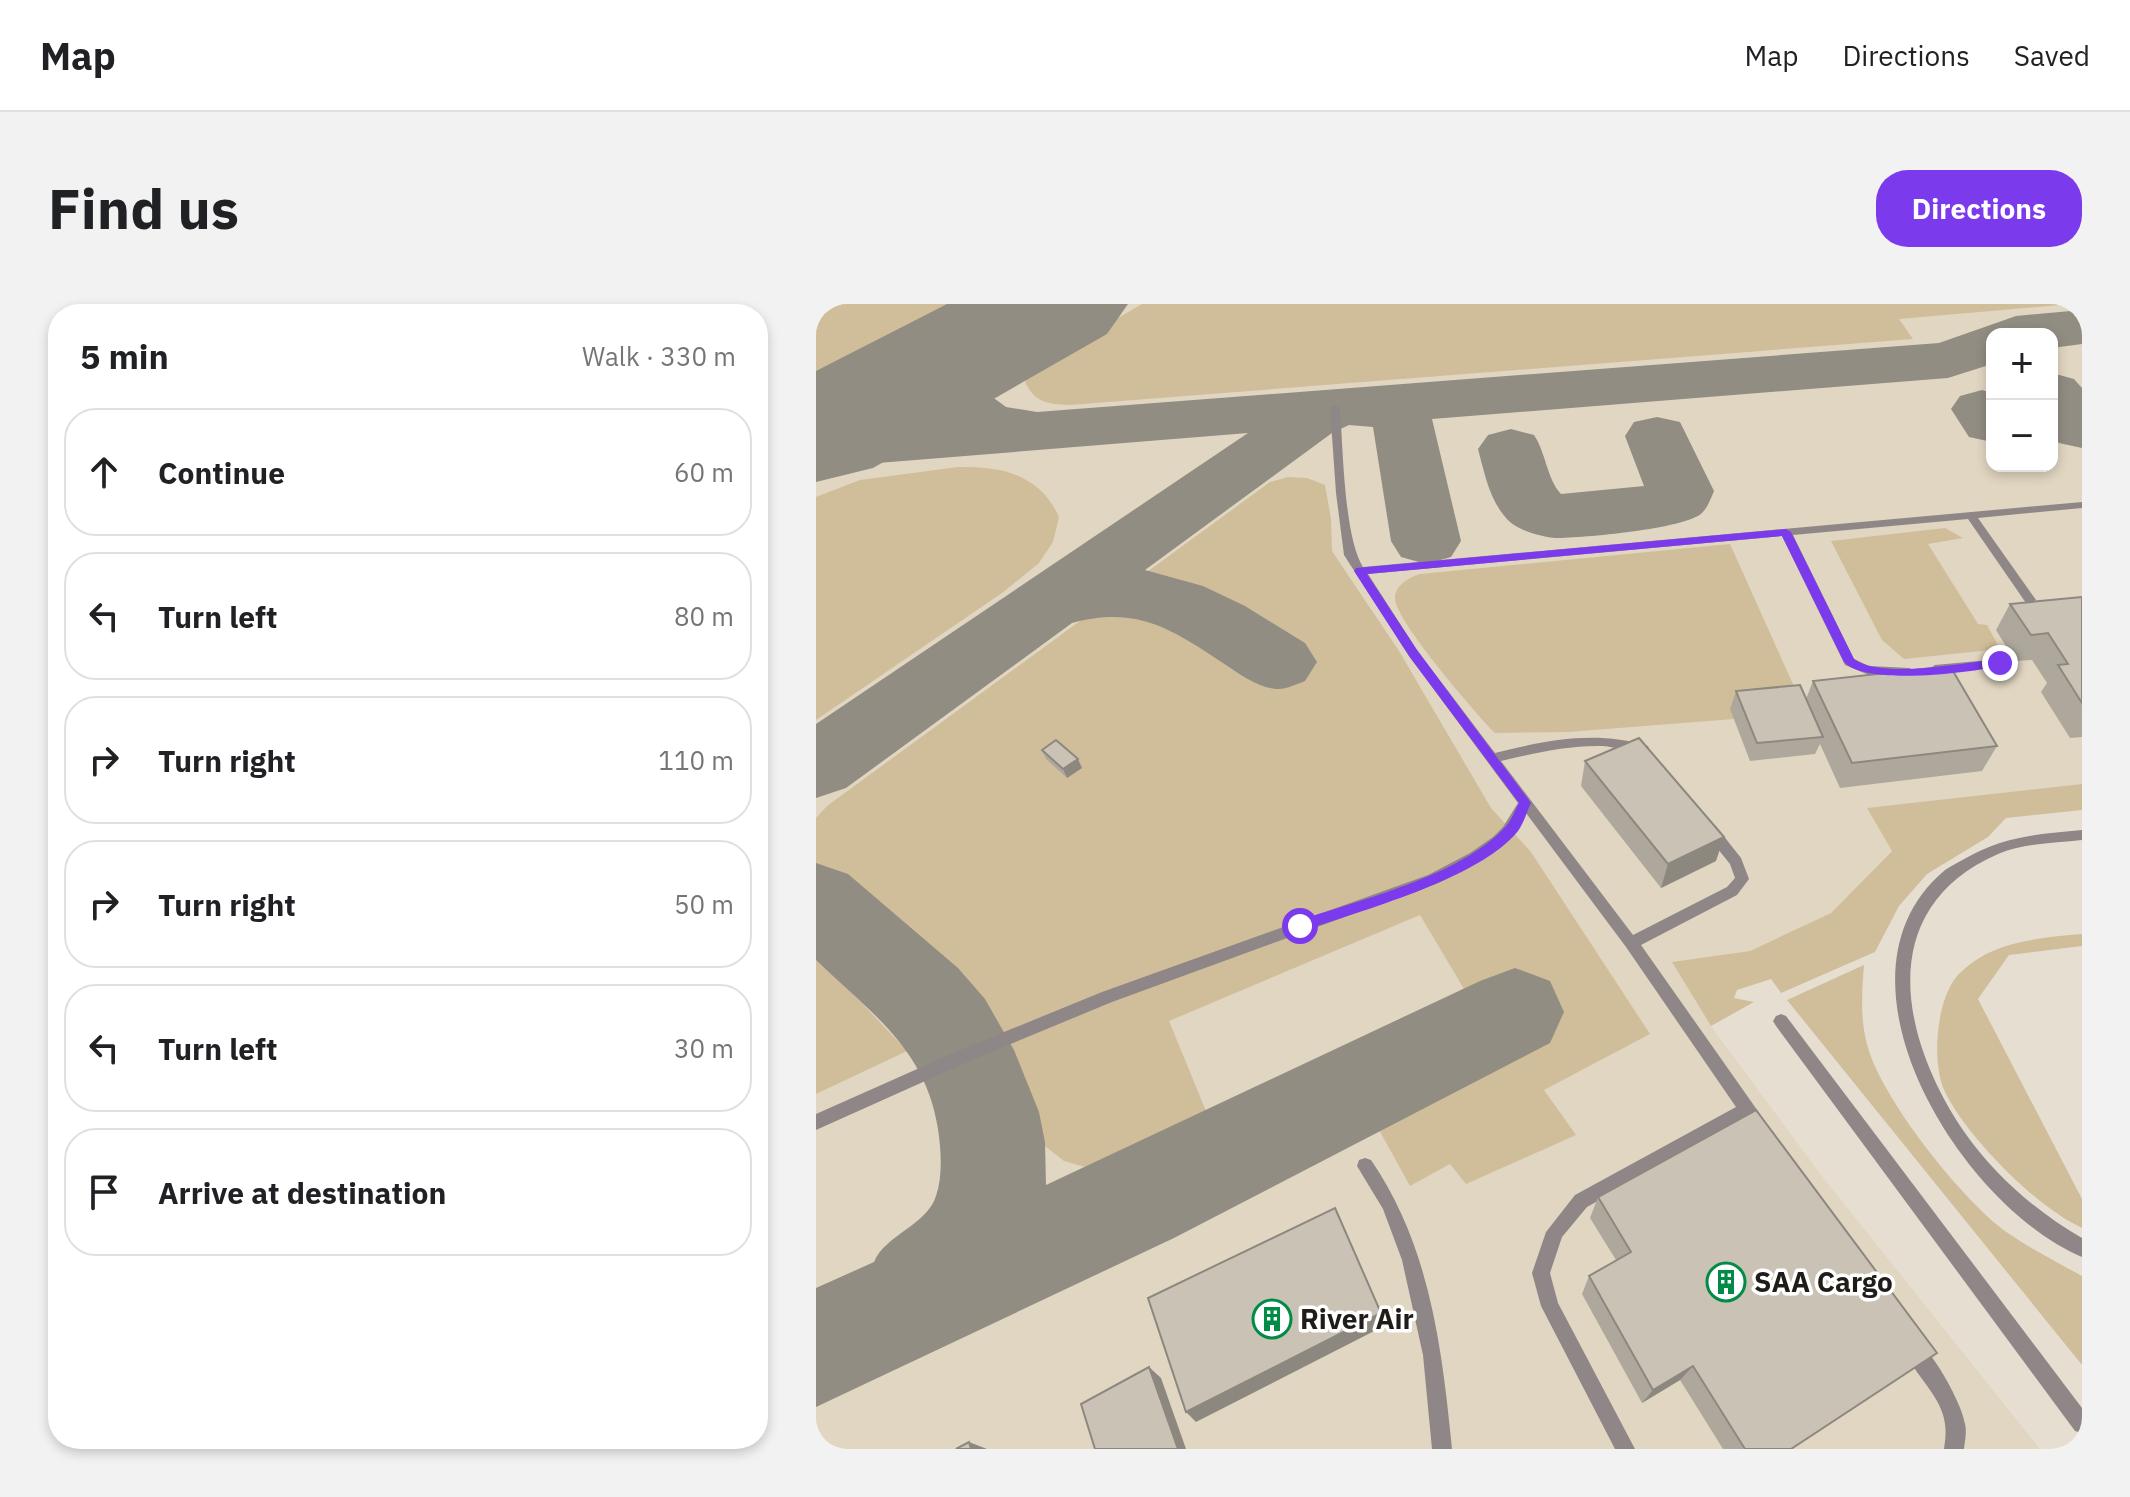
<!DOCTYPE html>
<html lang="en">
<head>
<meta charset="utf-8">
<style>
  :root { --surface:#fff; --page:#f2f2f2; --text:#202124; --muted:#757577; --line:#e0e0e0; --accent:#7c3aed }
  body { margin:0; font-family:"IBM Plex Sans",sans-serif; background:var(--page); color:var(--text) }
  .controls { position:absolute; right:24px; top:24px; display:grid; overflow:hidden; border-radius:16px; box-shadow:0 4px 12px #0003 }
  .controls button { width:72px; height:72px; display:grid; place-items:center; padding:0; border:0; border-bottom:2px solid var(--line); background:var(--surface); color:var(--text); font:40px sans-serif }
  .stop { position:absolute; width:24px; height:24px; margin:-18px; border:6px solid #7c3aed; border-radius:50%; background:#fff }
  .stop.end { background:#7c3aed; border-color:#fff; box-shadow:0 2px 8px #0008 }
  .list { margin:0; padding:0; list-style:none }
  h2 { display:flex; justify-content:space-between; align-items:center; height:104px; margin:0; padding:0 32px; font-size:34px }
  h2 small { font-size:26px; font-weight:400; color:var(--muted) }
  .list li { display:grid; grid-template-columns:52px 1fr auto; gap:24px; align-items:center; box-sizing:border-box; height:128px; margin:0 16px 16px; padding:0 16px; border:2px solid var(--line); border-radius:32px }
  .list b { display:block; font-size:30px; white-space:nowrap }
  .list em { font-size:26px; font-style:normal; color:var(--muted) }
  .icon { flex:none; width:44px; height:44px; fill:none; stroke:currentColor; stroke-width:2; stroke-linecap:round; stroke-linejoin:round }
  .map { position:relative; flex:none; width:1266px; height:1145px; overflow:hidden; border-radius:32px }
  header { display:flex; align-items:center; gap:48px; box-sizing:border-box; height:112px; padding:0 40px; background:var(--surface); border-bottom:2px solid var(--line) }
  header strong { font-size:38px }
  nav { display:flex; gap:44px; margin-inline-start:auto; font-size:28px }
  .intro { display:flex; align-items:center; justify-content:space-between; box-sizing:border-box; height:192px; padding:0 48px }
  h1 { margin:0; font-size:56px }
  .button { padding:20px 36px; border-radius:32px; background:var(--accent); color:#fff; font-size:28px; font-weight:700 }
  main { display:flex; gap:48px; padding:0 48px }
  aside { flex:1; background:var(--surface); border-radius:32px; box-shadow:0 4px 12px #0003 }
  .map>svg:first-child { display:block }
  .built { fill:#e1d6c1; fill-rule:evenodd }
  .green { fill:#d0be9b }
  .lines { fill:none; stroke-linecap:round; stroke-linejoin:round }
  .taxiway { fill:#928d83; fill-rule:evenodd }
  .runway { fill:#928d83; fill-rule:evenodd }
  .lane { fill:#8f8787; fill-rule:evenodd }
  .wall { fill:#aea89c }
  .shaded-wall { fill:#8d887f }
  .building { fill:#cac3b5; stroke:#8d887f; stroke-width:2 }
  .route { fill:#7c3aed }
  .labels { text-anchor:middle; stroke-width:7; stroke-linejoin:round; paint-order:stroke }
  .near-poi-label { font-size:28px; font-weight:bold; fill:#201d18; stroke:#fff; text-anchor:start }
</style>
</head>
<body>
<header>
<strong>Map</strong>
<nav><a>Map</a><a>Directions</a><a>Saved</a></nav>
</header>
<div class="intro"><h1>Find us</h1><a class="button">Directions</a></div>
<main>
<aside>
<h2>5 min<small>Walk · 330 m</small></h2>
<ul class="list">
<li><svg class="icon" aria-label="ahead" viewBox="0 0 24 24"><path d="M12 20V5M6 11l6-6 6 6"/></svg><div><b>Continue</b></div><em>60 m</em></li>
<li><svg class="icon" aria-label="left" viewBox="0 0 24 24"><path d="M17 20v-9H6M10 6l-5 5 5 5"/></svg><div><b>Turn left</b></div><em>80 m</em></li>
<li><svg class="icon" aria-label="right" viewBox="0 0 24 24"><path d="M7 20v-9h11M14 6l5 5-5 5"/></svg><div><b>Turn right</b></div><em>110 m</em></li>
<li><svg class="icon" aria-label="right" viewBox="0 0 24 24"><path d="M7 20v-9h11M14 6l5 5-5 5"/></svg><div><b>Turn right</b></div><em>50 m</em></li>
<li><svg class="icon" aria-label="left" viewBox="0 0 24 24"><path d="M17 20v-9H6M10 6l-5 5 5 5"/></svg><div><b>Turn left</b></div><em>30 m</em></li>
<li><svg class="icon" aria-label="arrive" viewBox="0 0 24 24"><path d="M6 21V4h12l-3 4 3 4H6"/></svg><div><b>Arrive at destination</b></div></li>
</ul>
</aside>
<div class="map">
<svg width="1266" height="1145" viewBox="0 0 1266 1145">
  <rect width="100%" height="100%" fill="#e6dfd1"/>
  <path class="built" d="M0 0H1266V480L1052 504 1076 546 1015 609 934 647 857 659 895 722 1002 867 1224 1145H0ZM1176 30H1236V162H1176Z"/>
  <g class="green">
    <polygon points="0,0 144,0 0,74"/>
    <path d="M326 0H1255L1083 15 1097 35 254 101C232 100 219 99 209 78L215 65Z"/>
    <path d="M142 163C185 162 224 170 243 213L237 238 223 259 186 289 0 416V193L44 176Z"/>
    <polygon points="472,173 491,174 509,181 515,215 516,247 583,347 675,504 715,548 834,730 728,786 760,831 650,880 634,860 594,882 562,824 723,738 681,678 651,690 604,611 353,717 390,807 307,857 276,865 248,857 216,832 190,775 175,726 144,685 44,602 0,572 0,514 11,502 454,178"/>
    <polygon points="1129,224 1147,234 1112,240 1162,320 1171,321 1184,345 1088,355 1066,336 1015,237"/>
    <path d="M914 240 985 398 915 405 918 415 752 428 679 429C661 411 578 315 579 294 579 281 594 273 604 270Z"/>
    <polygon points="1266,480 1266,506 1190,514 1172,533 1111,570 1083,602 1059,648 965,689 955,675 921,686 918,694 938,698 895,722 856,658 934,647 1015,609 1076,547 1051,504"/>
    <path d="M1266 630V642L1193 651 1162 695 1266 895V924C1220 903 1151 833 1129 788 1115 759 1120 695 1142 671 1174 637 1222 634 1266 630Z"/>
    <polygon points="0,656 16,667 91,747 0,790"/>
    <path d="M1048 661C1046 688 1044 714 1051 740 1064 793 1147 898 1192 929 1215 945 1241 958 1266 972V1061L971 696Z"/>
  </g>
  <g class="lines">
    <g class="taxiway">
      <path d="M1266 6V40L1236 44V30H1176V60L1132 74 616 115 645 237 635 253 610 260 585 253 575 237 557 123 533 121 516 129 329 266 387 282 429 302 489 339 501 358 489 377C481 380 469 386 460 385 441 383 425 371 410 361 357 326 322 301 256 319L30 484 0 494V420L432 129 0 164V124L125 115C117 105 108 94 107 81 106 52 145 18 173 20 179 20 186 23 192 24L200 37 192 50 172 64 169 80 171 89 190 103 221 108 1123 39 1200 12Z"/>
      <polygon points="1236,69 1258,75 1266,84 1266,144 1243,139 1236,129"/>
      <polygon points="1166,86 1176,89 1176,138 1153,133 1135,105 1144,92"/>
      <path d="M841 113 864 118 898 187C895 194 892 203 886 209 869 225 766 234 740 234 727 233 704 227 694 218 674 199 669 171 662 145L672 131 695 125 718 131C730 149 731 175 745 190L828 182 809 132 818 118Z"/>
      <path d="M0 559 32 570 142 664 169 695 198 746 223 808 229 838 230 881 664 677 699 664 734 677 748 708 734 739 358 934 0 1103V984L58 958C69 931 111 921 120 892 127 871 125 846 122 825 110 745 54 708 0 656Z"/>
    </g>
    <polygon class="runway" points="131,0 312,0 291,30 57,164 0,178 0,67"/>
    <g class="lane">
      <path d="M519 101 524 104C527 143 528 233 547 263L1266 198V204L1162 214 1220 296 1214 300 1210 299 1152 215 977 231 1038 355 1053 362 1094 364 1096 367 1094 370 1090 371H1053L1029 361 966 232 552 270 601 346 679 449C731 436 780 426 832 442L833 445 832 448C818 451 802 443 787 442 753 441 719 449 685 457L817 631 911 583 919 574 914 560 889 529 887 525 889 521H899L925 554 933 575 921 591 825 641 951 820 953 825 951 830 945 833 939 830 928 815 771 903 746 933 734 969 742 999 819 1145H799L725 1002 716 969 730 928 759 891 920 803 810 643 710 509 696 531 676 550 622 579 296 698 156 756 0 826V810L144 746 286 688 612 571 654 549 677 533 687 523 702 499 593 352 528 251 520 189 514 104Z"/>
      <polygon points="1184,355 1190,359 1184,363 1119,369 1113,365 1119,361"/>
      <path d="M1266 526V536C1239 539 1207 539 1182 550 1056 605 1085 736 1149 829 1179 872 1221 908 1266 934V953C1146 903 1001 673 1129 566 1135 562 1143 558 1150 554 1188 532 1223 530 1266 526Z"/>
      <polygon points="965,710 970,712 1266,1104 1266,1129 1259,1127 960,722 957,717 960,712"/>
      <path d="M549 854 555 856C614 942 626 1044 636 1145H616L607 1051 586 956 567 905 541 862 543 856Z"/>
      <path d="M1096 1034C1114 1041 1146 1099 1149 1120 1151 1128 1149 1136 1148 1145H1128C1138 1097 1103 1082 1087 1043L1090 1037Z"/>
    </g>
  </g>
  <g class="wall">
    <polygon points="1266,293 1266,433 1254,434 1225,388 1231,379 1216,356 1199,357 1180,326 1194,300"/>
    <polygon points="997,377 1181,442 1166,467 1024,484 1004,440 999,450 934,457 914,405 920,387 990,395"/>
    <polygon points="226,446 266,464 251,474 230,455"/>
    <polygon points="769,457 900,557 845,584 765,482"/>
    <polygon points="782,893 975,1145 907,1145 864,1076 826,1099 766,990 773,972 800,956 774,914"/>
  </g>
  <g class="shaded-wall">
    <polygon points="262,455 266,464 251,474 247,465"/>
    <polygon points="908,533 900,557 845,584 852,560"/>
    <polygon points="565,1009 568,1022 380,1118 370,1108"/>
    <polygon points="877,1062 864,1076 826,1099 837,1086"/>
    <polygon points="333,1063 345,1074 370,1145 362,1145"/>
    <polygon points="153,1138 171,1145 155,1145"/>
  </g>
  <g class="building">
    <polygon points="1266,293 1266,399 1242,361 1252,360 1232,329 1215,331 1194,300"/>
    <polygon points="1134,362 1181,442 1036,459 997,377"/>
    <polygon points="984,381 1007,433 941,439 920,387"/>
    <polygon points="823,434 908,533 852,560 769,457"/>
    <polygon points="240,436 262,455 247,465 226,446"/>
    <polygon points="940,806 1121,1049 975,1145 929,1145 877,1062 837,1086 773,972 815,948 782,893"/>
    <polygon points="519,904 565,1009 370,1108 332,994"/>
    <polygon points="333,1063 362,1145 279,1145 265,1100"/>
    <polygon points="153,1138 155,1145 140,1145"/>
  </g>
  <path class="route" d="M970 225 975 228 1038 355C1066 376 1149 358 1184 355L1190 359 1188 361C1156 369 1049 382 1028 358L966 232 551 270 601 346 715 499C711 507 708 519 702 527 664 575 543 607 484 628L479 626V618C544 595 645 573 691 521 696 515 699 506 703 499L593 352 538 267 540 264Z"/>
  <defs>
    <g id="building-ring" transform="scale(2)"><circle r="9.5" fill="#fff" stroke="#028a47" stroke-width="1.5"/><path d="M-4-6H4V6H1V3H-1V6H-4ZM-2.5-4.3h1.7v1.8h-1.7ZM.8-4.3h1.7v1.8H.8ZM-2.5-1h1.7V.8h-1.7ZM.8-1h1.7V.8H.8Z" fill="#028a47"/></g>
  </defs>
  <g fill-rule="evenodd">
    <use href="#building-ring" x="910" y="978"/>
    <use href="#building-ring" x="456" y="1015"/>
  </g>
  <g class="labels">
    <g class="near-poi-label">
      <text x="938" y="988">SAA Cargo</text>
      <text x="484" y="1025">River Air</text>
    </g>
  </g>
</svg>
<div class="controls">
<button>+</button>
<button>−</button>
</div>
<div class="stop" style="left:484px;top:622px"></div>
<div class="stop end" style="left:1184px;top:359px"></div>
</div>
</main>
</body>
</html>
